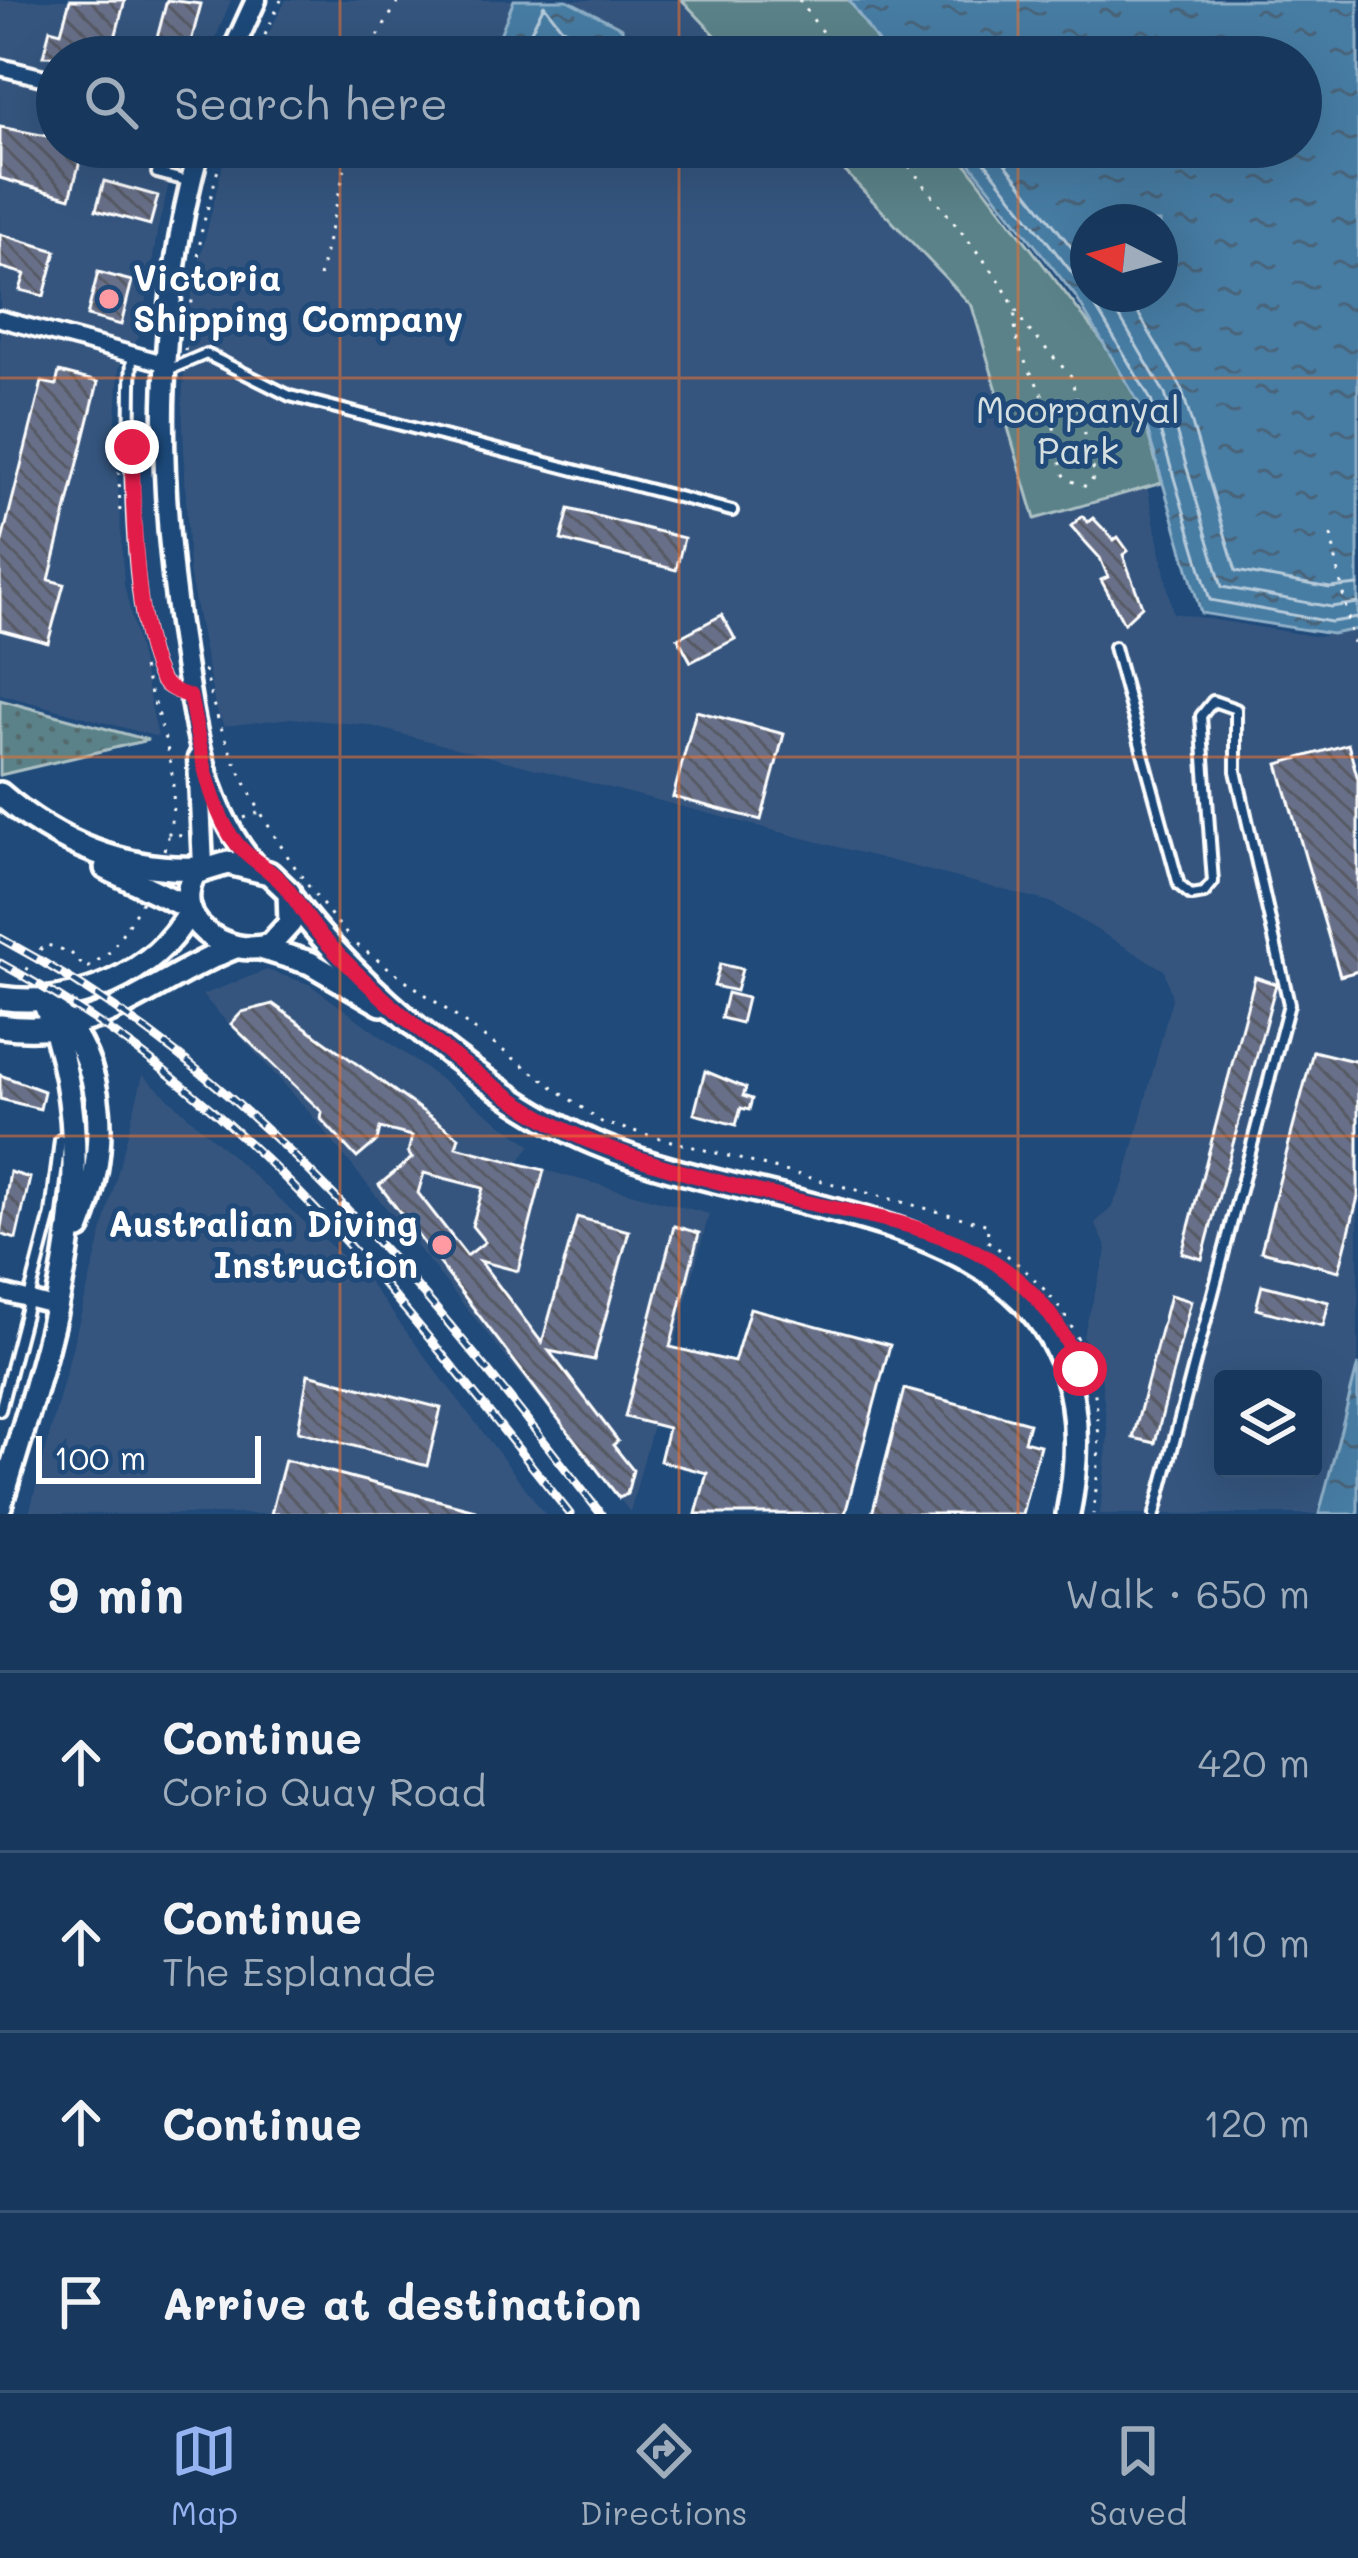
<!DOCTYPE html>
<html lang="en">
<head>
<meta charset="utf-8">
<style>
  :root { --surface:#17385c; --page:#203f62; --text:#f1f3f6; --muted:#9eacbb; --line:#365272; --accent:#95b2f1 }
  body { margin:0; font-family:Mali,sans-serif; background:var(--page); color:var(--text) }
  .controls { position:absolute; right:36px; bottom:36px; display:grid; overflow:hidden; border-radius:12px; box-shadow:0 12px 48px #0002 }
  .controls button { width:108px; height:108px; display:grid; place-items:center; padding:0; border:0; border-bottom:3px solid var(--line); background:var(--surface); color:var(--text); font:60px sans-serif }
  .compass { position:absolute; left:1070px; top:204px; width:108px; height:108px; border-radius:50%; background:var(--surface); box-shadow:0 12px 48px #0002; rotate:276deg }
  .scale { position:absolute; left:36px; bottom:30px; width:225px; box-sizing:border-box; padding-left:12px; border:6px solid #fff; border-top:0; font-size:33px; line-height:42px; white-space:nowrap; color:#fff; -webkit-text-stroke:9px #1f4a7a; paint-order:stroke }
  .stop { position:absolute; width:36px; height:36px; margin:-27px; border:9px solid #e11d48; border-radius:50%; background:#fff }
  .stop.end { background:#e11d48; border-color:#fff; box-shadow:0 3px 12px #0008 }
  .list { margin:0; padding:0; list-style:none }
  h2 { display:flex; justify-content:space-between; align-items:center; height:156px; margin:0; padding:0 48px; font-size:51px }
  h2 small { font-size:39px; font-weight:400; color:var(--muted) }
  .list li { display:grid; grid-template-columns:78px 1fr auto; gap:36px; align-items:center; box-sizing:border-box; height:180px; padding:0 48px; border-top:3px solid var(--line) }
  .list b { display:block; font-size:45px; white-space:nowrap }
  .list p { margin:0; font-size:39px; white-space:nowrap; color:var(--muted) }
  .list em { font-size:39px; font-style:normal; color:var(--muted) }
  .icon { flex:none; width:66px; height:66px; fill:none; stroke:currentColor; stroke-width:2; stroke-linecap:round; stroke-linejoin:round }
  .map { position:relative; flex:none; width:1358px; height:1514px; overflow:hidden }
  .search { position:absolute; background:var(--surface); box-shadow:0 12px 48px #0002; left:36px; right:36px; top:36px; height:132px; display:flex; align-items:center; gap:30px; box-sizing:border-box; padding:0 42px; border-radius:66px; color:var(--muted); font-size:45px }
  .sheet { height:876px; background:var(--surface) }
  nav { display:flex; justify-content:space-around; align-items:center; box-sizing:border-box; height:168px; border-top:3px solid var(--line); background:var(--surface); font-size:33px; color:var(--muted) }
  nav a { display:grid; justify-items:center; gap:6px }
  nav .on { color:var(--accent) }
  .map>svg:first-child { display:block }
  .built { fill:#35557e; fill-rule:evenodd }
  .grass { fill:url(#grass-dots); stroke:#acc0c4; stroke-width:3 }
  .park { fill:#5a8288; stroke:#acc0c4; stroke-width:3 }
  .water { fill:url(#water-ripples); stroke:#90b0c8; stroke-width:3; fill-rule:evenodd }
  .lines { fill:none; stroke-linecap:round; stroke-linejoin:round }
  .shore { stroke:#b5cada; stroke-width:3 }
  .building { fill:url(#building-back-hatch); stroke:#fff; stroke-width:3; fill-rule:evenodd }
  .service-casing { stroke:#fff; stroke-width:16 }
  .minor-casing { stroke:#fff; stroke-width:22 }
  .tertiary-casing { stroke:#fff; stroke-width:27 }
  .secondary-casing { stroke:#fff; stroke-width:30 }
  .path { stroke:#fff; stroke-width:3; stroke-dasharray:3 9; stroke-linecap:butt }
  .service { stroke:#1f4a7a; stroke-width:8 }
  .minor { stroke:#1f4a7a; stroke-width:14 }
  .tertiary { stroke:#1f4a7a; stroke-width:18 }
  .secondary { stroke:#1f4a7a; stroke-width:21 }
  .rail-casing { stroke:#fff; stroke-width:9 }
  .rail { stroke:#1f4a7a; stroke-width:4.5; stroke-dasharray:14; stroke-linecap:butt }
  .route { stroke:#e11d48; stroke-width:15 }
  .grid { fill:none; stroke:#eb7230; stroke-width:3; stroke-opacity:0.55 }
  .poi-dot { fill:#ff9aa2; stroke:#1f4a7a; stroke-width:4.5 }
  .labels { text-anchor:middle; stroke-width:10; stroke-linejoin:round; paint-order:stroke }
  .poi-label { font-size:36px; font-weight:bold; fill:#fff; stroke:#1f4a7a; text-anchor:start }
  .park-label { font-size:36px; fill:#d6e0e1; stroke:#1f4a7a }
</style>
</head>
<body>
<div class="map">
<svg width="1358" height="1514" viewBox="0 0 1358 1514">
  <defs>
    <pattern id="grass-dots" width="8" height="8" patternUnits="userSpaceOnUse" patternTransform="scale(3)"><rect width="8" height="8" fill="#5a8288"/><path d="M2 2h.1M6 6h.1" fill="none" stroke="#546a6d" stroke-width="1.8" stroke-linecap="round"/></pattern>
    <pattern id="water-ripples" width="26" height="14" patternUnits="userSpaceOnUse" patternTransform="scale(3)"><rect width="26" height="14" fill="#467ba3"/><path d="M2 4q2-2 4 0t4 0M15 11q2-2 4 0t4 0" fill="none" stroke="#496478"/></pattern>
    <pattern id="building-back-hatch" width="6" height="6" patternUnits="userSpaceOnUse" patternTransform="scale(3)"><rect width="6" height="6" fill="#676f89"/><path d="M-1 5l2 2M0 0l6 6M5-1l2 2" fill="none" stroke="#575a64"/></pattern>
  </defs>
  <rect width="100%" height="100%" fill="#1f4a7a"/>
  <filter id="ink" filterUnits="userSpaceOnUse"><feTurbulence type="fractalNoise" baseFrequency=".00833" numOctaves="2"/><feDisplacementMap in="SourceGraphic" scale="24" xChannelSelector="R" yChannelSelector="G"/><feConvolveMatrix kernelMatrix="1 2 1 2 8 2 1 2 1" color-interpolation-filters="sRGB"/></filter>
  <g filter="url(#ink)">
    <g class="built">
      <polygon points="0,0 231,0 208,57 57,57 57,147 178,147 157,232 142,332 119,367 115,438 124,584 158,737 0,694"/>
      <polygon points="286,0 682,0 736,57 256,57"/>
      <path d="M227 147H822L972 306 1030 502 1086 508 1146 481 1173 613 1319 637 1358 626V1361L1317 1514H1100L1108 1436 1101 1375 1083 1336 1107 1249 1095 1223 1111 1208 1124 1182 1172 998 1164 970 1050 902 367 725 291 718 224 726 215 706 189 571 182 402 189 306ZM1223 1379H1313V1469H1223Z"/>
      <polygon points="267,970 309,984 531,1145 518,1163 709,1214 630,1512 305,1107 202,995"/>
      <polygon points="143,1075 364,1276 545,1514 29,1514"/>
    </g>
    <polygon class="grass" points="0,700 148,740 0,775"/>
    <g class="park">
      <polygon points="682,0 849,0 888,57 736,57"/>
      <polygon points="822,147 953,147 1106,346 1140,405 1162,483 1035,519 972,306"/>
    </g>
    <g class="water">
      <polygon points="514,0 567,0 622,28 623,57 491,57"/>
      <path d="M849 0H1358V629L1332 634 1201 613 1140 405 1076 297 957 147H1301V57H888ZM1160 222V294H1088V222Z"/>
      <polygon points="1358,1364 1358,1514 1319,1514"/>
    </g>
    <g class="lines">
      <g class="shore">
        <polyline points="518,57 544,5 561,27 593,45 596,57"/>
        <polyline points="973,147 1088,293"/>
        <polyline points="992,147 1088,268"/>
        <polyline points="1088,294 1151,400 1210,600 1331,622 1358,618"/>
        <polyline points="1106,294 1165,394 1222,587 1331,607 1358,603"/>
        <polyline points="1127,294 1181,387 1236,571 1330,588 1358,585"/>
      </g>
    </g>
    <g class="building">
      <polygon points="70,0 125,0 110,57 43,56 50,29 61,32"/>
      <polygon points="167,0 201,4 187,57 152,57"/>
      <polygon points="0,127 57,138 57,147 84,147 70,198 0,178"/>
      <polygon points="104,181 158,196 150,225 96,210"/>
      <polygon points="0,234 56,251 44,296 20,290 25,274 0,267"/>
      <polygon points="98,272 132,281 121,325 87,316"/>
      <polygon points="59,372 98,382 49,580 64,584 48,643 0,630 0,549 42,382 56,385"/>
      <polygon points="569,509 684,538 676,570 561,540"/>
      <polygon points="1082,516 1088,522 1093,518 1114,540 1118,537 1128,551 1123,555 1142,606 1124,623 1101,580 1108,577 1100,558 1071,526"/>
      <polygon points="722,615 735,639 691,662 678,638"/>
      <polygon points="696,711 784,734 761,820 673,797"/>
      <polygon points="1348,744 1358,779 1358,971 1340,976 1278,764"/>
      <polygon points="720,964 742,969 736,991 714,986"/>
      <polygon points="1255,977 1276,984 1202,1259 1182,1253"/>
      <polygon points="727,993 747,998 741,1023 721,1018"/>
      <path d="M273 1004 459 1137 456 1147 544 1170 518 1271 480 1261 542 1343 577 1217 629 1231 594 1360 549 1351 618 1441 613 1445 633 1470 627 1494 619 1498 379 1185 412 1158 408 1153 412 1136 380 1128 377 1141 357 1158 321 1119 322 1112 231 1024 242 1012ZM424 1173 483 1188 472 1226 485 1242 467 1256 418 1193Z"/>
      <polygon points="1313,1051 1358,1062 1358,1197 1339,1271 1261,1251"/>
      <polygon points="705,1071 746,1088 743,1096 752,1099 749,1110 741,1108 736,1125 694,1114"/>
      <polygon points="0,1075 44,1091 40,1109 0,1099"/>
      <polygon points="10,1172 30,1178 16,1239 0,1234"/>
      <polygon points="674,1226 699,1233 670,1347 734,1362 750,1308 890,1345 845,1514 696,1514 707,1473 660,1461 668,1428 625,1417"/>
      <polygon points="1262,1285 1329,1302 1323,1326 1256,1309"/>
      <polygon points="1170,1295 1191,1301 1155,1443 1133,1438"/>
      <polygon points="308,1374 441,1408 427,1466 298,1431"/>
      <polygon points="904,1389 1029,1423 1024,1441 1040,1445 1022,1514 872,1514"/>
      <polygon points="285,1460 475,1510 475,1514 271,1514"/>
    </g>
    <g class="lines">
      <g class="service-casing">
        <g id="service">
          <polyline points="157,173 191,182"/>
          <path d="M132 354C129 427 129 613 159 676 165 688 177 691 189 696"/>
          <polyline points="168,370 206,354 290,396 732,511"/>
          <polyline points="1114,647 1179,885 1191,895 1204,893 1213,882 1201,716 1213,701 1236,709 1236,771 1289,1004 1155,1514"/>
          <polyline points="0,1410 51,1214 60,1140"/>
        </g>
      </g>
      <g class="minor-casing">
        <g id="minor">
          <polyline points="0,67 57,81"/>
          <polyline points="0,319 164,363"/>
          <polyline points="0,1292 54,1306"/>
        </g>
      </g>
      <g class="tertiary-casing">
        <g id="tertiary">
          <polyline points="230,57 256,0"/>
          <path d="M200 147C152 319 157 489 185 664 196 734 208 812 257 867"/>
          <polyline points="198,758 203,866"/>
        </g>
      </g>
      <g class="secondary-casing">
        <g id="secondary">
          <path d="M0 794C56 843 126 872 200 868"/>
          <path d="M228 863 269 873 289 892 290 923 270 945C227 959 167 921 195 873Z"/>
          <polyline points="106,868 189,908"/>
          <path d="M292 899C352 984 498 1103 594 1143 795 1228 1130 1197 1068 1514"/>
          <polyline points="260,948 310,963 381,1004"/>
          <path d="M0 998C73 1009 155 976 190 910"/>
          <path d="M50 1007C111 1060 108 1157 79 1228"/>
          <path d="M0 1026C100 1041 148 982 233 948"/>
          <path d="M0 1506C49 1341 113 1170 44 1002"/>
        </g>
      </g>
      <g class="path">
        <polyline points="799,0 840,57"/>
        <polyline points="255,57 281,0"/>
        <polyline points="366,57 399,0"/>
        <path d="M894 147 998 278 1025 326 1071 376 1095 476 1087 487 1066 479C1057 458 1058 435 1050 414 1035 369 1012 359 1015 306"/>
        <polyline points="319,277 350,147"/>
        <polyline points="185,351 202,229 224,147"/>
        <polyline points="118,436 120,516"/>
        <polyline points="1331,535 1353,643"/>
        <path d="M143 668C160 727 184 774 168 837"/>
        <path d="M204 670C226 768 285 863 350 938"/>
        <polyline points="244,818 263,811"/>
        <polyline points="164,850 168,837 183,834"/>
        <path d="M357 945 603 1123 989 1225 986 1240C1092 1312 1110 1391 1093 1514"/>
        <polyline points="20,980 44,944 70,952 86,969 111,951 142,902"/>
      </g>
      <use href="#service" class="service"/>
      <use href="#minor" class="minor"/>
      <use href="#tertiary" class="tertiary"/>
      <use href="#secondary" class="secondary"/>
      <g class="rail-casing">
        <g id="rail">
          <path d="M0 938C259 1077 424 1287 601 1514"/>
          <path d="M0 963C252 1099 396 1296 570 1514"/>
        </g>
      </g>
      <use href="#rail" class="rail"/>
    </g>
  </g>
  <g class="lines" filter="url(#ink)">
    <path class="route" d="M132 447C133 504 135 627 159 676 165 688 178 692 190 697 199 741 207 798 231 836 246 859 268 866 284 885 298 901 307 920 321 936 383 1005 510 1111 597 1144 664 1169 737 1188 808 1203 929 1228 1027 1243 1080 1369"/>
  </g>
  <path class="grid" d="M340 0V57M679 0V57M1018 0V57M340 147V1514M679 147V1514M1018 147V1514M0 378H1358M0 757H1358M0 1136H1358"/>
  <g class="poi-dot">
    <circle cx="109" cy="299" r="12"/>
    <circle cx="442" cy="1245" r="12"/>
  </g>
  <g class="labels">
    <g class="poi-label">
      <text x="133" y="291">Victoria<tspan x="133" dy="41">Shipping Company</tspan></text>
      <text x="418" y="1237" text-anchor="end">Australian Diving<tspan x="418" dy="41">Instruction</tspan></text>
    </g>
    <g class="park-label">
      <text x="1078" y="423">Moorpanyal<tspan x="1078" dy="41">Park</tspan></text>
    </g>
  </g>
</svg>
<div class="controls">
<button><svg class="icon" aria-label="layers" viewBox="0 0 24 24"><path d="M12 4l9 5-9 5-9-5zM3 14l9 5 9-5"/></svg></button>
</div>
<svg class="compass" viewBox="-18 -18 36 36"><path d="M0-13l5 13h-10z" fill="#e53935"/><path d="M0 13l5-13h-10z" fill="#9eacbb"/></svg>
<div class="scale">100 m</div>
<div class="stop" style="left:1080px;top:1369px"></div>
<div class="stop end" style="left:132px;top:447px"></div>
<div class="search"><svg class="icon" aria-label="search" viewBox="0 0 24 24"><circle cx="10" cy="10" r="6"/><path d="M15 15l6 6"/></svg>Search here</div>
</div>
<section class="sheet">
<h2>9 min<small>Walk · 650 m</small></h2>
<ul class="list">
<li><svg class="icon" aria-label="ahead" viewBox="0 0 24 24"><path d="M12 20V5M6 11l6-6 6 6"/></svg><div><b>Continue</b><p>Corio Quay Road</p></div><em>420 m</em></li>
<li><svg class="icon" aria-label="ahead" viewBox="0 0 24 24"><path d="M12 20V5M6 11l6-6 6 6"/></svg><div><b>Continue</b><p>The Esplanade</p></div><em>110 m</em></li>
<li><svg class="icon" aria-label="ahead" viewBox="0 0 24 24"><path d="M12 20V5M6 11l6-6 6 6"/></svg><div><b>Continue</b></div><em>120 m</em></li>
<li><svg class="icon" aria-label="arrive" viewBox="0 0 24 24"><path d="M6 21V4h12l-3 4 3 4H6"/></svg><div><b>Arrive at destination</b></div></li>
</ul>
</section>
<nav>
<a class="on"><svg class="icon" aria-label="map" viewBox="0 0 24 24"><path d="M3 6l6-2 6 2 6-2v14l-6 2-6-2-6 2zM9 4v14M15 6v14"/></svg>Map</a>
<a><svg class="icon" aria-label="directions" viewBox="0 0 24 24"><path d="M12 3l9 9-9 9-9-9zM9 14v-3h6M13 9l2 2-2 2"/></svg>Directions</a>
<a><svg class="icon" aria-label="saved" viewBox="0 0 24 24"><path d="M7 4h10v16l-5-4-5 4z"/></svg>Saved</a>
</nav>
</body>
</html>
